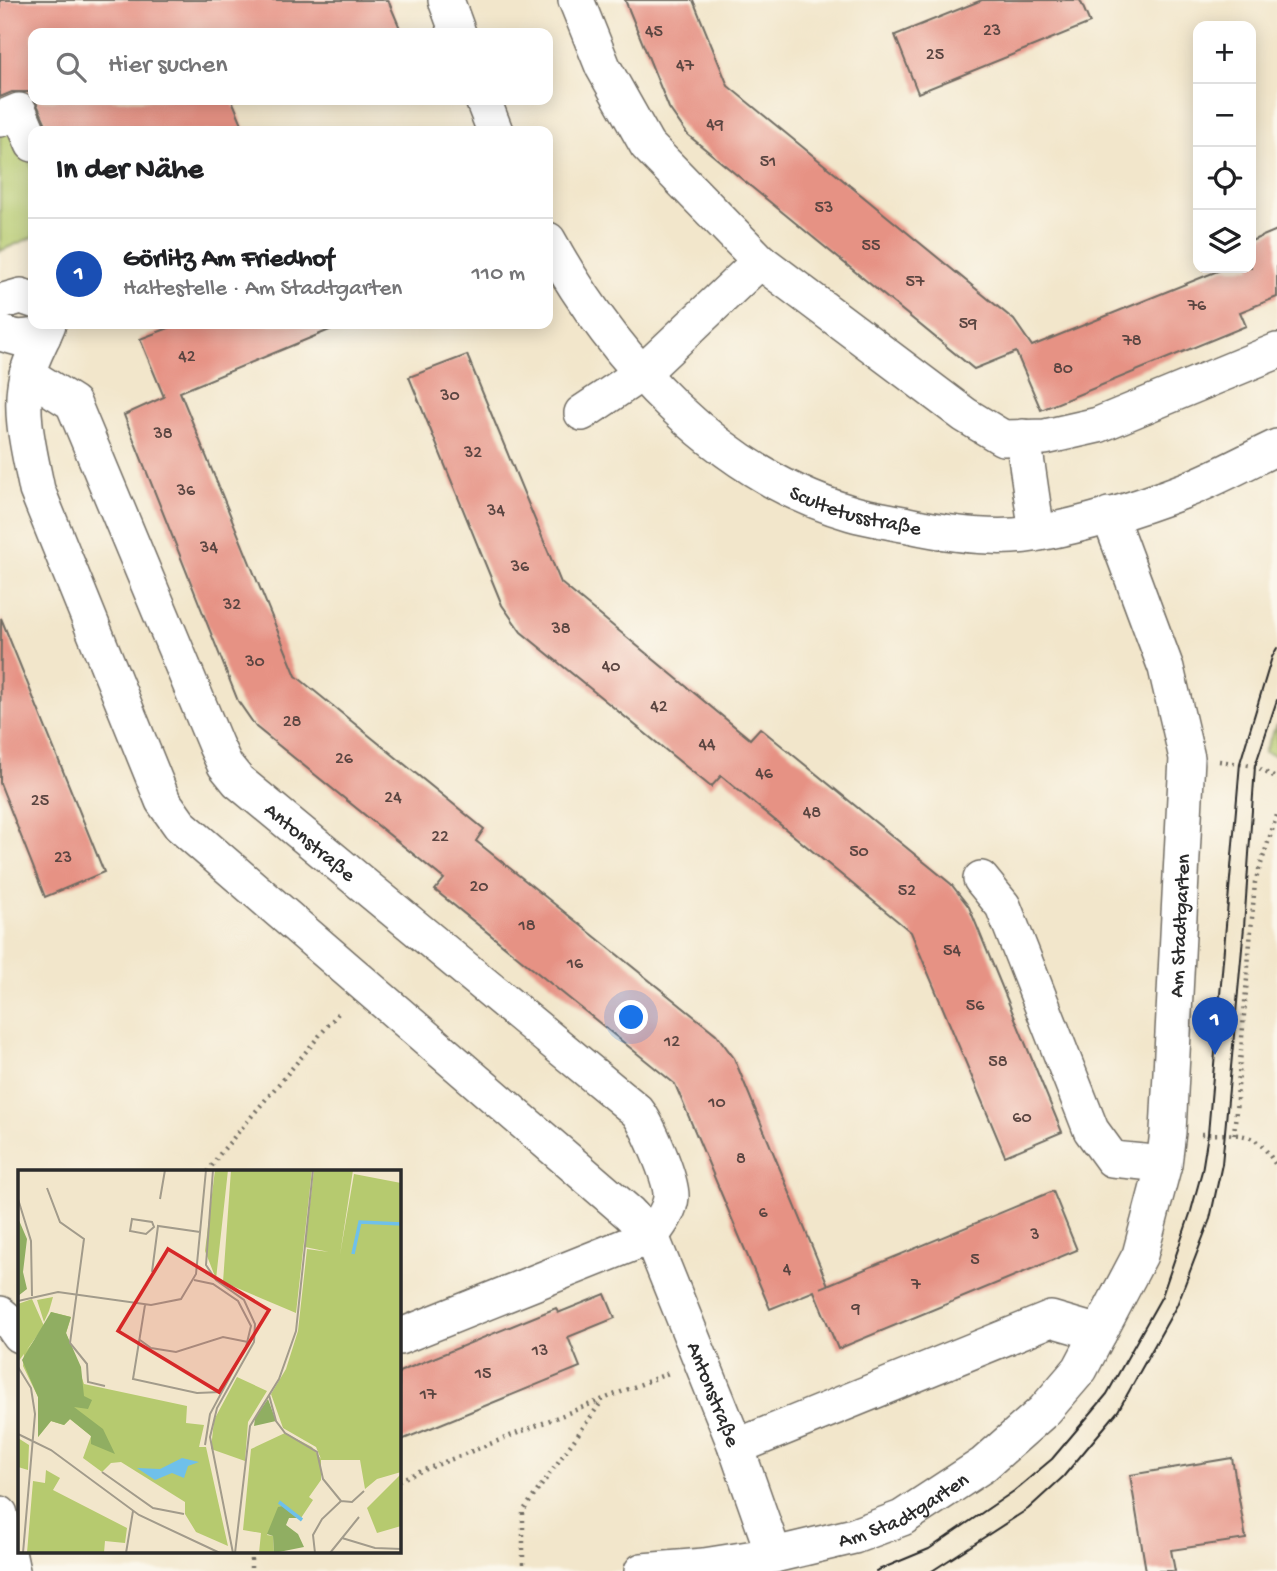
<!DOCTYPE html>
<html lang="de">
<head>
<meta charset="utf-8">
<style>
  :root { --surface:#fff; --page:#f6f6f6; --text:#202124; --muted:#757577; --line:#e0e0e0; --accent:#2563eb }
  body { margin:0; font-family:"Gochi Hand",sans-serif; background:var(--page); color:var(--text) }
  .controls { position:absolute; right:21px; top:21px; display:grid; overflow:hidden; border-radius:14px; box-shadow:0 4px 18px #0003 }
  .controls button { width:63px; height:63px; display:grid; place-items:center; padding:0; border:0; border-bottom:2px solid var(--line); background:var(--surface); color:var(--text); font:35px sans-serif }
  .you { position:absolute; left:632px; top:1018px; width:24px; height:24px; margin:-18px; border:5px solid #fff; border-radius:50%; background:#1a73e8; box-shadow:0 0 0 10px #1a73e833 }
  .badge { display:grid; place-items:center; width:46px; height:46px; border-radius:50%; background:var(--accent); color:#fff; font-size:23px; font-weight:700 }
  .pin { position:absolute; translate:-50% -58px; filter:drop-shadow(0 2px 4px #0008) }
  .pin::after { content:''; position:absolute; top:37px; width:24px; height:21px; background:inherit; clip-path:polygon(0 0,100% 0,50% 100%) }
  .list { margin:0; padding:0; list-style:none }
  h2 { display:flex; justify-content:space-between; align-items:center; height:91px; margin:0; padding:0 28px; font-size:30px }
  h2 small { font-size:23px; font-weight:400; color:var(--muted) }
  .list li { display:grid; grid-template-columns:46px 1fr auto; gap:21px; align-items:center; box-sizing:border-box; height:112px; padding:0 28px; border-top:2px solid var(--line) }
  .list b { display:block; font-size:26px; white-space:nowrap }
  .list p { margin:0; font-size:23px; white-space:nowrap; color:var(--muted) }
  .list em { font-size:23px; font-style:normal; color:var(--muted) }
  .icon { flex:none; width:38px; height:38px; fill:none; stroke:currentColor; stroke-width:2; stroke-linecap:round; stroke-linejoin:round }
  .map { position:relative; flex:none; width:1277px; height:1571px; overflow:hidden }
  .search { position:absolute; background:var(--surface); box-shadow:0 4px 18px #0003; left:28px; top:28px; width:525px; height:77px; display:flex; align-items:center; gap:18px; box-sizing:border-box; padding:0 24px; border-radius:14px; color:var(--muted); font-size:26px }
  .panel { position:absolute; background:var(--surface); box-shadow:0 4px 18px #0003; left:28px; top:126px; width:525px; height:203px; border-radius:14px }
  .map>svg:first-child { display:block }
  .green { fill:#b6ca6f; stroke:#707a4d; stroke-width:2 }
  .building { fill:#e69284 }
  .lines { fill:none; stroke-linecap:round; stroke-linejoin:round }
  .minor-casing { stroke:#716c63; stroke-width:38 }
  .path { stroke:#716c63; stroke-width:4.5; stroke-dasharray:2 5; stroke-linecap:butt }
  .minor { stroke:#fff; stroke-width:35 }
  .tram { stroke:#2b2b2b; stroke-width:2 }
  .labels { text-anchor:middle; stroke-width:5; stroke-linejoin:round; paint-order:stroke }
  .number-label { font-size:18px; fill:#5a4541 }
  .street-label { font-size:21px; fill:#2b2b2b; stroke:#fbf7ec }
  .inset-river { fill:none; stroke:#6fc0ea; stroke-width:3.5 }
  .inset-road { fill:none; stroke:#a29b8b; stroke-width:2 }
  .view { fill:#d62828; fill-opacity:0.15; stroke:#d62828; stroke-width:3.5 }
  .inset-edge { fill:none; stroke:#2b2b2b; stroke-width:3.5 }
</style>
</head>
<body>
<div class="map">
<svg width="1277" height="1571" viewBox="0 0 1277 1571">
  <rect width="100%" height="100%" fill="#fbf7ec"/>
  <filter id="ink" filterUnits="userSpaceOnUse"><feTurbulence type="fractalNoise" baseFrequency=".0143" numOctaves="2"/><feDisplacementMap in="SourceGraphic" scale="14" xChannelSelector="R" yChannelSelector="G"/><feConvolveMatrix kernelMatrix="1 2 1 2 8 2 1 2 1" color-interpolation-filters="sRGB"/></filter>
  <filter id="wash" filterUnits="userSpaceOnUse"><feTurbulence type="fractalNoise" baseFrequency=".00686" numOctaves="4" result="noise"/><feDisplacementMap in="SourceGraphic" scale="28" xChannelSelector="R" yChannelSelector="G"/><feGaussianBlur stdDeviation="1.57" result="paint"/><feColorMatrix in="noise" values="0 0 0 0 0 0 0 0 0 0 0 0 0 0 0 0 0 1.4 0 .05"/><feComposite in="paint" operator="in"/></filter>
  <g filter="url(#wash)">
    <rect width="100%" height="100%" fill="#f2e6cb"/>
    <g class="green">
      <polygon points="0,130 18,131 33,170 33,237 0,251"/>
      <polygon points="1277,724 1277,756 1264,752"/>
    </g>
    <g id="blocks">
      <g class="building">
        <polygon points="0,0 388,0 402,33 33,33 33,92 12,92 0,97"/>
        <polygon points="625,0 693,0 728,86 1014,320 1032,346 1225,268 1251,268 1251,241 1277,230 1277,297 1240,312 1246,326 1041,410 1016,352 974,369 688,135 669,108"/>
        <polygon points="982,0 1080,0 1090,23 918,93 895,35"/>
        <polygon points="35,100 232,100 245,131 49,131"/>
        <polygon points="179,324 344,324 180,392 296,676 484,829 476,841 716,1034 734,1058 828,1285 820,1288 1053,1191 1077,1250 838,1349 814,1291 770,1309 675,1084 435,890 444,879 256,727 238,701 124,415 164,397 140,339"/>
        <polygon points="467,355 561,583 750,739 760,728 951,884 969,907 1062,1132 1005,1156 911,932 721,776 711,787 521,632 502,605 409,377"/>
        <polygon points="1,618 104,872 45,897 0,783"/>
        <polygon points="605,1294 615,1318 568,1337 580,1367 399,1441 399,1372 556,1308 558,1313"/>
        <polygon points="1232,1458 1246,1539 1171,1550 1175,1571 1146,1571 1130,1475"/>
      </g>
    </g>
  </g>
  <g filter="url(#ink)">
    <use href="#blocks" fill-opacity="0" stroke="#716c63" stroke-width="2"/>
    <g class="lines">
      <g class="minor-casing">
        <g id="minor">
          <polyline points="446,0 458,33"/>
          <polyline points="576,0 603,67 647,145 760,261"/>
          <polyline points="483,100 495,131"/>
          <polyline points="0,119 19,111 33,144"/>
          <path id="s1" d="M548 240C613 358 717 474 851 513 869 518 889 521 908 525 949 534 997 541 1039 533 1088 524 1139 508 1186 490 1217 478 1247 461 1277 447"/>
          <polyline points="0,302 21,296 33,300"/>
          <path id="s2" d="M48 324C42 340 31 358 27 375 18 412 30 454 37 490L163 801 180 825 629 1213 651 1236 736 1447 774 1555"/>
          <polyline points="0,333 18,338 43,336"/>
          <path id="s3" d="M27 374 73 403 216 746 225 765 238 781 637 1111C648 1125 672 1180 671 1197 670 1211 659 1225 651 1236L399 1337"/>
          <polyline points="582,413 642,373 760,261 965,415 1003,438 1045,437 1098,425 1277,351"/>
          <polyline points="1023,437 1037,533"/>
          <polyline points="981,879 1003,906 1091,1130 1112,1159 1164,1164"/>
          <polyline points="0,1314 11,1323 19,1335"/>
          <polyline points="736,1447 1051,1319 1099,1333"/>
          <polyline points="0,1514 12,1571"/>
          <path id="s4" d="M642 1571 704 1566 774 1555 854 1536 902 1518 983 1465 1044 1411 1080 1369 1140 1255 1164 1164 1168 1132 1187 758 1166 668 1109 515"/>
        </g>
      </g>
      <g class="path">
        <polyline points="1219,761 1255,766 1277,779"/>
        <path d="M1201 1134C1242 1136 1254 1127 1277 1167"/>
        <polyline points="1234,1135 1255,882 1277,815"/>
        <polyline points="208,1172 219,1155 341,1010"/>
        <polyline points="399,1480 669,1373"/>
        <polyline points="251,1552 251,1571"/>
        <polyline points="523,1571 523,1511 602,1401"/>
      </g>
      <use href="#minor" class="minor"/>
      <g class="tram">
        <polyline points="876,1571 929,1549 1014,1491 1052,1459 1107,1394 1162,1296 1191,1211 1202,1171 1208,1134 1240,763 1272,657 1277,648"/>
        <polyline points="932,1571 1028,1509 1063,1477 1118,1411 1177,1305 1210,1219 1222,1164 1244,927 1255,766 1277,700"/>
      </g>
    </g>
  </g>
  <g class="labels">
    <g class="number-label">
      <text x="992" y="35">23</text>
      <text x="654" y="36">45</text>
      <text x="935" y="59">25</text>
      <text x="685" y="70">47</text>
      <text x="715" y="129">49</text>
      <text x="768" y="166">51</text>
      <text x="824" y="212">53</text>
      <text x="871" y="250">55</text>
      <text x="915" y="286">57</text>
      <text x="1197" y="310">76</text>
      <text x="968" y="328">59</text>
      <text x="1132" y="345">78</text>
      <text x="187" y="361">42</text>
      <text x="1063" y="373">80</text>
      <text x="450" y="400">30</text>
      <text x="163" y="438">38</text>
      <text x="473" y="457">32</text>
      <text x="186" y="495">36</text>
      <text x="496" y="515">34</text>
      <text x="209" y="552">34</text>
      <text x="520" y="571">36</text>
      <text x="232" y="609">32</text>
      <text x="561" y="633">38</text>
      <text x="255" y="666">30</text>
      <text x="611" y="671">40</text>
      <text x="659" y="711">42</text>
      <text x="292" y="726">28</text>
      <text x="707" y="749">44</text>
      <text x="344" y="763">26</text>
      <text x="764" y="778">46</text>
      <text x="393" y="802">24</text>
      <text x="40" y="805">25</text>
      <text x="812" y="817">48</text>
      <text x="440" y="841">22</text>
      <text x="859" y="856">50</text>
      <text x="63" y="862">23</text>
      <text x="479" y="891">20</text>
      <text x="907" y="895">52</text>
      <text x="527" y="930">18</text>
      <text x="952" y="955">54</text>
      <text x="575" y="968">16</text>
      <text x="975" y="1010">56</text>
      <text x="672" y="1046">12</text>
      <text x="998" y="1066">58</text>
      <text x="717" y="1107">10</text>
      <text x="1022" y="1122">60</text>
      <text x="741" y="1163">8</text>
      <text x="763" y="1217">6</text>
      <text x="1035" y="1239">3</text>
      <text x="975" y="1264">5</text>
      <text x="787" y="1274">4</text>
      <text x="916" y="1289">7</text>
      <text x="856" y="1313">9</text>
      <text x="540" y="1355">13</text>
      <text x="483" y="1378">15</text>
      <text x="428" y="1399">17</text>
    </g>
    <g class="street-label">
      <text dy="7" stroke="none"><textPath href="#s1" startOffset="422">Scultetusstraße</textPath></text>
      <text dy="7" stroke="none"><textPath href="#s3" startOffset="562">Antonstraße</textPath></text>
      <text dy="7" stroke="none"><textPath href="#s4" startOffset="962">Am Stadtgarten</textPath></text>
      <text dy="7" stroke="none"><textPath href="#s2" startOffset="1332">Antonstraße</textPath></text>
      <text dy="7" stroke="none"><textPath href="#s4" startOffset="271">Am Stadtgarten</textPath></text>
    </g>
  </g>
  <g transform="translate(18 1170)">
    <rect width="383" height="383" fill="#f2e6cb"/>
    <path d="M197 0H210L198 109 187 81ZM213 0H294L278 143 205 112ZM296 0H335L322 85 336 4 383 13V302L359 309 347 319 342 290H303V310L291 327 295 330 283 348 265 336 249 365 255 366 256 383H241L243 363 225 360 233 279 267 263 294 277 303 289 298 277 265 258 253 224 268 199 280 161 289 79 311 82 287 77ZM35 127 31 141 26 152 19 130ZM14 129 26 156 8 181 29 155 33 142 53 147 48 163 66 214 169 236 168 253 186 255 181 277H188L210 376 178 362 167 344V332L103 292 93 293 84 302 65 288 73 266 52 249 46 255 33 251 20 267V227L5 196 6 184 0 192V134ZM219 207 249 221 230 252 227 291 193 279 196 250ZM0 268 11 275 10 300 0 297ZM28 300 42 308 35 320 109 358 107 373 87 371 86 383H9L15 311 27 313ZM383 304V356L359 363 349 338Z" fill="#b6ca6f"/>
    <path d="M0 48 9 69 5 102 9 119 0 126ZM33 142 53 147 48 163 63 197 66 226 74 230 70 239 56 237 85 259 97 284 73 274V266L52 249 46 255 33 251 20 267V227L4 190ZM250 229 258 251 236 256 237 248ZM265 336 283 348H271L268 355 280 364 286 377 256 383 255 366 249 364 260 337Z" fill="#90ae62"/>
    <path d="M164 288 181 292 170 296 166 308 154 303 137 310 119 298 142 299Z" fill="#6fc0ea"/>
    <path class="inset-river" d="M335 84 342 52 384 54M261 332 284 350"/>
    <path class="inset-road" d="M195 0 188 95 198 110 226 130 237 154 236 172 199 238 192 267 215 383M29 18 42 52 66 69 52 173 69 194 70 212 87 216M0 29 13 71 14 126M142 29 147 0M114 49 134 52 136 57 128 64 112 61ZM134 102 140 56 182 62M176 110 195 114 220 131 233 156 228 177 192 244 187 275M0 131 40 122 133 135 163 129 178 104 188 0M127 135 115 209 179 223 203 222M122 170 133 178 158 182 205 167 230 172M0 197 13 218 17 244 5 383M251 225 258 251 267 263 299 282 305 309 323 331M0 264 33 280 121 345 202 383M84 302 135 338 166 344M324 368 357 378 384 379M108 383 115 341M217 383 232 256 261 209 278 161 295 0M297 383 295 365 304 349 323 331 334 332 346 321M312 383 341 347"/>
    <path class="view" d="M150 79 251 140 201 222 100 161Z"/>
    <rect width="383" height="383" class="inset-edge"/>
  </g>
</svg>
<div class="controls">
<button>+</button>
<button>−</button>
<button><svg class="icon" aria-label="locate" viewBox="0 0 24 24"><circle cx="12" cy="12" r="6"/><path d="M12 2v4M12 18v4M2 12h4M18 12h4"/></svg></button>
<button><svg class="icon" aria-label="layers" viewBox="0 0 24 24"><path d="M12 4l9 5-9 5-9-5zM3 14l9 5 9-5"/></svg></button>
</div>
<div class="you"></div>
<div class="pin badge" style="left:1215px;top:1055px;background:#1a4fb4">1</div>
<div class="search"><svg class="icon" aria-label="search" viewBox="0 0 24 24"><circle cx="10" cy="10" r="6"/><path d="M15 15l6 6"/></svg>Hier suchen</div>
<section class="panel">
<h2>In der Nähe<small></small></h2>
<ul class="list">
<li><span class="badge" style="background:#1a4fb4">1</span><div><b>Görlitz Am Friedhof</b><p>Haltestelle · Am Stadtgarten</p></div><em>110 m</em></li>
</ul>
</section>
</div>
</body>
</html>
